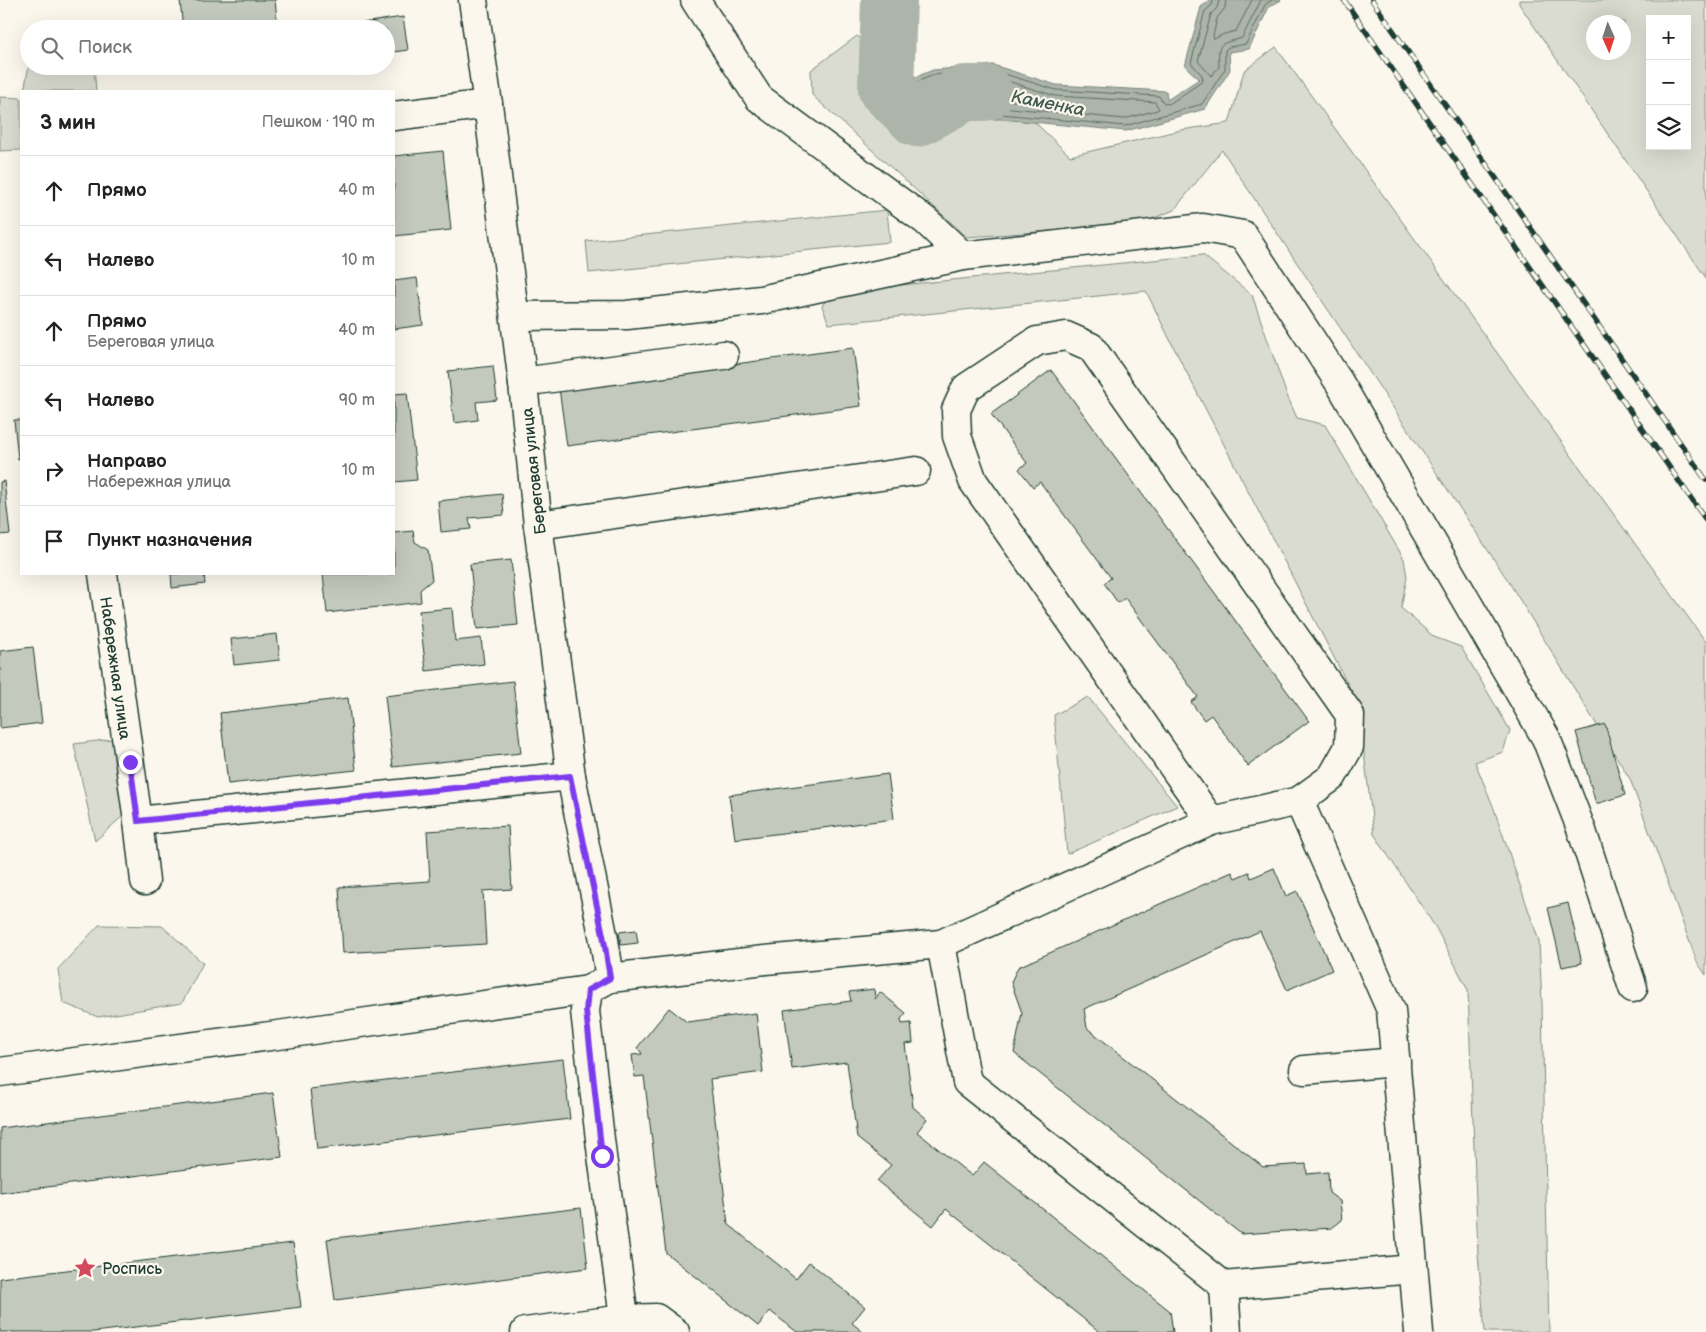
<!DOCTYPE html>
<html lang="ru">
<head>
<meta charset="utf-8">
<style>
  :root { --surface:#fff; --page:#f6f6f6; --text:#222; --muted:#767676; --line:#e0e0e0 }
  body { margin:0; font-family:"Balsamiq Sans",sans-serif; background:var(--page); color:var(--text) }
  .controls { position:absolute; right:15px; top:15px; display:grid; overflow:hidden; border-radius:0px; box-shadow:0 5px 20px #0002 }
  .controls button { width:45px; height:45px; display:grid; place-items:center; padding:0; border:0; border-bottom:1px solid var(--line); background:var(--surface); color:var(--text); font:25px sans-serif }
  .compass { position:absolute; left:1586px; top:15px; width:45px; height:45px; border-radius:50%; background:var(--surface); box-shadow:0 5px 20px #0002; rotate:177deg }
  .stop { position:absolute; width:15px; height:15px; margin:-11px; border:4px solid #7c3aed; border-radius:50%; background:#fff }
  .stop.end { background:#7c3aed; border-color:#fff; box-shadow:0 1px 5px #0008 }
  .list { margin:0; padding:0; list-style:none }
  h2 { display:flex; justify-content:space-between; align-items:center; height:65px; margin:0; padding:0 20px; font-size:21px }
  h2 small { font-size:16px; font-weight:400; color:var(--muted) }
  .list li { display:grid; grid-template-columns:32px 1fr auto; gap:15px; align-items:center; box-sizing:border-box; height:70px; padding:0 20px; border-top:1px solid var(--line) }
  .list b { display:block; font-size:19px; white-space:nowrap }
  .list p { margin:0; font-size:16px; white-space:nowrap; color:var(--muted) }
  .list em { font-size:16px; font-style:normal; color:var(--muted) }
  .icon { flex:none; width:28px; height:28px; fill:none; stroke:currentColor; stroke-width:2; stroke-linecap:round; stroke-linejoin:round }
  .map { position:relative; flex:none; width:1706px; height:1332px; overflow:hidden }
  .search { position:absolute; background:var(--surface); box-shadow:0 5px 20px #0002; left:20px; top:20px; width:375px; height:55px; display:flex; align-items:center; gap:12px; box-sizing:border-box; padding:0 18px; border-radius:28px; color:var(--muted); font-size:19px }
  .panel { position:absolute; background:var(--surface); box-shadow:0 5px 20px #0002; left:20px; top:90px; width:375px; height:485px; border-radius:0px }
  .map>svg:first-child { display:block }
  .green { fill:#dbdcd1; stroke:#7d8c82; fill-rule:evenodd }
  .water { fill:#adb4aa; stroke:#74847b }
  .lines { fill:none; stroke-linecap:round; stroke-linejoin:round }
  .shore { stroke:#586d63; stroke-width:1 }
  .river { stroke:#adb4aa; stroke-width:56 }
  .building { fill:#c4c9be; stroke:#1f3d34 }
  .minor-casing { stroke:#1f3d34; stroke-width:31 }
  .minor { stroke:#fbf7ec; stroke-width:28 }
  .rail-casing { stroke:#1f3d34; stroke-width:5.5 }
  .rail { stroke:#fbf7ec; stroke-width:4; stroke-dasharray:11; stroke-linecap:butt }
  .route { stroke:#7c3aed; stroke-width:6 }
  .labels { text-anchor:middle; stroke-width:4.5; stroke-linejoin:round; paint-order:stroke }
  .street-label { font-size:16px; fill:#1f3d34; stroke:#fbf7ec }
  .poi-label { font-size:16px; fill:#1f3d34; stroke:#fbf7ec; text-anchor:start }
  .water-label { font-size:18px; font-style:italic; fill:#425b52; stroke:#fbf7ec }
</style>
</head>
<body>
<div class="map">
<svg width="1706" height="1332" viewBox="0 0 1706 1332">
  <rect width="100%" height="100%" fill="#fbf7ec"/>
  <filter id="ink" filterUnits="userSpaceOnUse"><feTurbulence type="fractalNoise" baseFrequency=".02" numOctaves="2"/><feDisplacementMap in="SourceGraphic" scale="10" xChannelSelector="R" yChannelSelector="G"/><feConvolveMatrix kernelMatrix="1 2 1 2 8 2 1 2 1" color-interpolation-filters="sRGB"/></filter>
  <g filter="url(#ink)">
    <g class="green">
      <path d="M1519 0H1706V278L1519 4ZM1650 19H1687V146H1650ZM1594 22H1624V52H1594Z"/>
      <polygon points="857,36 935,90 1017,105 1070,156 1181,130 1229,123 1244,71 1276,47 1706,642 1706,975 1697,962 1630,779 1507,579 1222,150 1174,210 1137,225 967,237 812,95 811,70"/>
      <polygon points="29,65 29,66 94,66 96,91 24,91"/>
      <polygon points="0,97 21,98 21,150 0,151"/>
      <polygon points="887,210 890,242 589,273 586,241"/>
      <polygon points="1203,255 1252,295 1286,393 1297,418 1325,425 1404,559 1407,577 1401,608 1434,637 1461,647 1510,730 1503,752 1475,762 1493,806 1539,941 1542,1004 1549,1332 1485,1332 1478,1254 1468,990 1436,928 1374,834 1358,704 1174,348 1146,291 829,324 822,306 831,292"/>
      <polygon points="1088,697 1177,806 1067,854 1054,715"/>
      <polygon points="112,739 125,814 95,841 74,744"/>
      <polygon points="99,925 162,926 203,963 182,1003 98,1017 63,1003 58,969"/>
    </g>
    <polygon class="water" points="1210,0 1281,0 1269,7 1249,49 1229,52 1230,70 1205,109 1126,131 1001,119 917,119 886,89 933,70 993,65 1056,85 1166,91 1167,100 1199,79 1185,66 1201,7"/>
    <g class="lines">
      <g class="shore">
        <polyline points="1213,0 1212,5 1205,11 1191,63 1202,75 1203,81 1169,104 1164,103 1159,96 1056,90 992,70 934,75 898,89 897,92 920,114 1001,114 1125,126 1202,104 1225,69 1225,50 1229,47 1246,44 1265,5 1272,0"/>
        <path d="M1219 0 1217 8 1211 14 1198 61 1211 76 1219 67C1218 41 1218 45 1242 38L1261 0"/>
        <polyline points="1226,0 1225,8 1217,18 1213,36 1214,39 1224,34 1236,31 1252,0"/>
        <polygon points="992,76 1055,96 1155,102 1159,109 1157,110 1124,119 1001,107 923,107 908,94 910,91 936,81"/>
        <polygon points="991,84 1038,98 1039,102 1037,103 1002,100 926,100 922,97 923,94 937,88"/>
      </g>
      <polyline class="river" points="889,0 886,89 917,119 965,93 985,93"/>
    </g>
    <g class="building">
      <polygon points="180,0 275,0 278,29 183,29"/>
      <polygon points="403,17 408,50 386,53 386,29 342,29 341,26"/>
      <polygon points="302,66 324,66 324,67 302,70"/>
      <polygon points="443,151 451,230 394,236 394,156"/>
      <polygon points="417,278 423,325 394,329 394,281"/>
      <polygon points="853,348 861,406 567,446 559,388"/>
      <polygon points="493,366 497,400 476,402 478,420 454,423 448,371"/>
      <polygon points="1051,370 1309,721 1248,766 1211,715 1204,720 1191,702 1198,697 1125,598 1118,603 1104,583 1111,578 1040,482 1033,487 1019,469 1027,463 991,414"/>
      <polygon points="407,393 417,480 394,482 394,394"/>
      <polygon points="14,420 21,420 21,458 18,459"/>
      <polygon points="4,481 10,534 0,535 0,482"/>
      <polygon points="502,494 504,515 469,518 471,529 441,532 438,501"/>
      <polygon points="413,531 415,542 428,550 432,580 420,590 421,602 327,613 323,574 394,574 394,533"/>
      <polygon points="511,560 518,625 477,629 470,564"/>
      <polygon points="171,574 204,574 205,584 172,588"/>
      <polygon points="452,608 455,641 481,638 484,664 426,671 419,611"/>
      <polygon points="277,634 280,660 234,665 231,639"/>
      <polygon points="33,647 42,723 0,728 0,651"/>
      <polygon points="513,681 521,753 393,767 385,696"/>
      <polygon points="348,698 356,770 228,784 220,713"/>
      <polygon points="1605,724 1625,795 1596,804 1576,732"/>
      <polygon points="888,774 894,819 735,839 729,795"/>
      <polygon points="508,826 512,889 483,891 486,944 343,953 339,887 430,881 427,831"/>
      <polygon points="1274,868 1286,896 1297,891 1332,970 1287,990 1260,931 1084,1009 1087,1028 1263,1167 1306,1164 1307,1174 1328,1172 1329,1193 1340,1201 1342,1220 1332,1228 1241,1234 1014,1053 1022,1013 1011,982 1018,967 1232,872 1235,878 1249,872 1251,878"/>
      <polygon points="1568,903 1582,963 1562,967 1548,908"/>
      <polygon points="636,930 638,943 621,945 619,932"/>
      <polygon points="874,989 875,999 880,992 906,1013 901,1019 902,1024 911,1023 913,1043 905,1044 913,1107 927,1119 917,1132 972,1176 984,1162 1170,1311 1173,1332 1100,1332 946,1209 933,1226 877,1181 891,1165 857,1138 847,1062 792,1069 784,1010 851,1001 849,992"/>
      <polygon points="669,1008 687,1022 756,1013 763,1072 710,1079 728,1224 796,1279 809,1262 865,1307 852,1323 863,1332 797,1332 770,1311 758,1326 666,1253 644,1076 635,1077 632,1055 642,1054 641,1052 637,1048"/>
      <polygon points="563,1059 570,1119 317,1149 310,1089"/>
      <polygon points="273,1093 282,1157 0,1193 0,1128"/>
      <polygon points="581,1208 588,1268 335,1300 327,1239"/>
      <polygon points="293,1243 301,1307 94,1332 0,1332 0,1278"/>
    </g>
    <g class="lines">
      <g class="minor-casing">
        <g id="minor">
          <polyline points="473,0 488,104 523,384 538,525 571,776 604,940 610,978"/>
          <polyline points="695,0 759,98 926,221 963,256"/>
          <polyline points="394,116 488,104"/>
          <polyline points="515,316 627,315 761,300 963,256 1203,228 1243,235 1339,382 1546,738 1582,831 1633,988"/>
          <polyline points="523,384 537,380 724,355"/>
          <polyline points="538,525 916,471"/>
          <polyline points="103,574 138,821 145,881"/>
          <polyline points="138,821 571,776"/>
          <polyline points="1211,821 973,481 957,436 956,410 966,388 1037,341 1066,336 1091,347 1350,715 1349,747 1332,777 1299,801"/>
          <polyline points="941,944 967,1082 1224,1286 1413,1269"/>
          <polyline points="1304,1070 1396,1062"/>
          <polyline points="0,1072 278,1035 588,990"/>
          <polyline points="1224,1286 1227,1332"/>
          <polyline points="525,1332 624,1319 656,1318 675,1332"/>
          <polyline points="626,1332 602,1156 585,1011 588,990 610,978 765,960 941,944 1211,821 1299,801 1391,1010 1419,1332"/>
        </g>
      </g>
      <use href="#minor" class="minor"/>
      <g class="rail-casing">
        <g id="rail">
          <polyline points="1344,0 1706,520"/>
          <polyline points="1372,0 1706,480"/>
        </g>
      </g>
      <use href="#rail" class="rail"/>
    </g>
  </g>
  <g class="lines" filter="url(#ink)">
    <polyline class="route" points="130,762 138,821 570,776 604,940 610,978 588,990 586,1011 602,1156"/>
  </g>
  <defs>
    <g id="sight-bare" transform="scale(1.725)"><path d="M0-6L1.8-2.2L6-1.7L2.9 1.2L3.7 5.4L0 3.3L-3.7 5.4L-2.9 1.2L-6-1.7L-1.8-2.2Z" fill="#d1495b" stroke="#fbf7ec" stroke-width="2.5" paint-order="stroke"/></g>
  </defs>
  <g fill-rule="evenodd">
    <use href="#sight-bare" x="85" y="1268"/>
  </g>
  <g class="labels">
    <g class="street-label">
      <text transform="translate(533 471) rotate(-96)" y="6">Береговая улица</text>
      <text transform="translate(116 668) rotate(82)" y="6">Набережная улица</text>
    </g>
    <g class="poi-label">
      <text x="102" y="1274">Роспись</text>
    </g>
    <g class="water-label">
      <text transform="translate(1048 103) rotate(11)" y="6">Каменка</text>
    </g>
  </g>
</svg>
<div class="controls">
<button>+</button>
<button>−</button>
<button><svg class="icon" aria-label="layers" viewBox="0 0 24 24"><path d="M12 4l9 5-9 5-9-5zM3 14l9 5 9-5"/></svg></button>
</div>
<svg class="compass" viewBox="-18 -18 36 36"><path d="M0-13l5 13h-10z" fill="#e53935"/><path d="M0 13l5-13h-10z" fill="#767676"/></svg>
<div class="stop" style="left:602px;top:1156px"></div>
<div class="stop end" style="left:130px;top:762px"></div>
<div class="search"><svg class="icon" aria-label="search" viewBox="0 0 24 24"><circle cx="10" cy="10" r="6"/><path d="M15 15l6 6"/></svg>Поиск</div>
<section class="panel">
<h2>3 мин<small>Пешком · 190 m</small></h2>
<ul class="list">
<li><svg class="icon" aria-label="ahead" viewBox="0 0 24 24"><path d="M12 20V5M6 11l6-6 6 6"/></svg><div><b>Прямо</b></div><em>40 m</em></li>
<li><svg class="icon" aria-label="left" viewBox="0 0 24 24"><path d="M17 20v-9H6M10 6l-5 5 5 5"/></svg><div><b>Налево</b></div><em>10 m</em></li>
<li><svg class="icon" aria-label="ahead" viewBox="0 0 24 24"><path d="M12 20V5M6 11l6-6 6 6"/></svg><div><b>Прямо</b><p>Береговая улица</p></div><em>40 m</em></li>
<li><svg class="icon" aria-label="left" viewBox="0 0 24 24"><path d="M17 20v-9H6M10 6l-5 5 5 5"/></svg><div><b>Налево</b></div><em>90 m</em></li>
<li><svg class="icon" aria-label="right" viewBox="0 0 24 24"><path d="M7 20v-9h11M14 6l5 5-5 5"/></svg><div><b>Направо</b><p>Набережная улица</p></div><em>10 m</em></li>
<li><svg class="icon" aria-label="arrive" viewBox="0 0 24 24"><path d="M6 21V4h12l-3 4 3 4H6"/></svg><div><b>Пункт назначения</b></div></li>
</ul>
</section>
</div>
</body>
</html>
